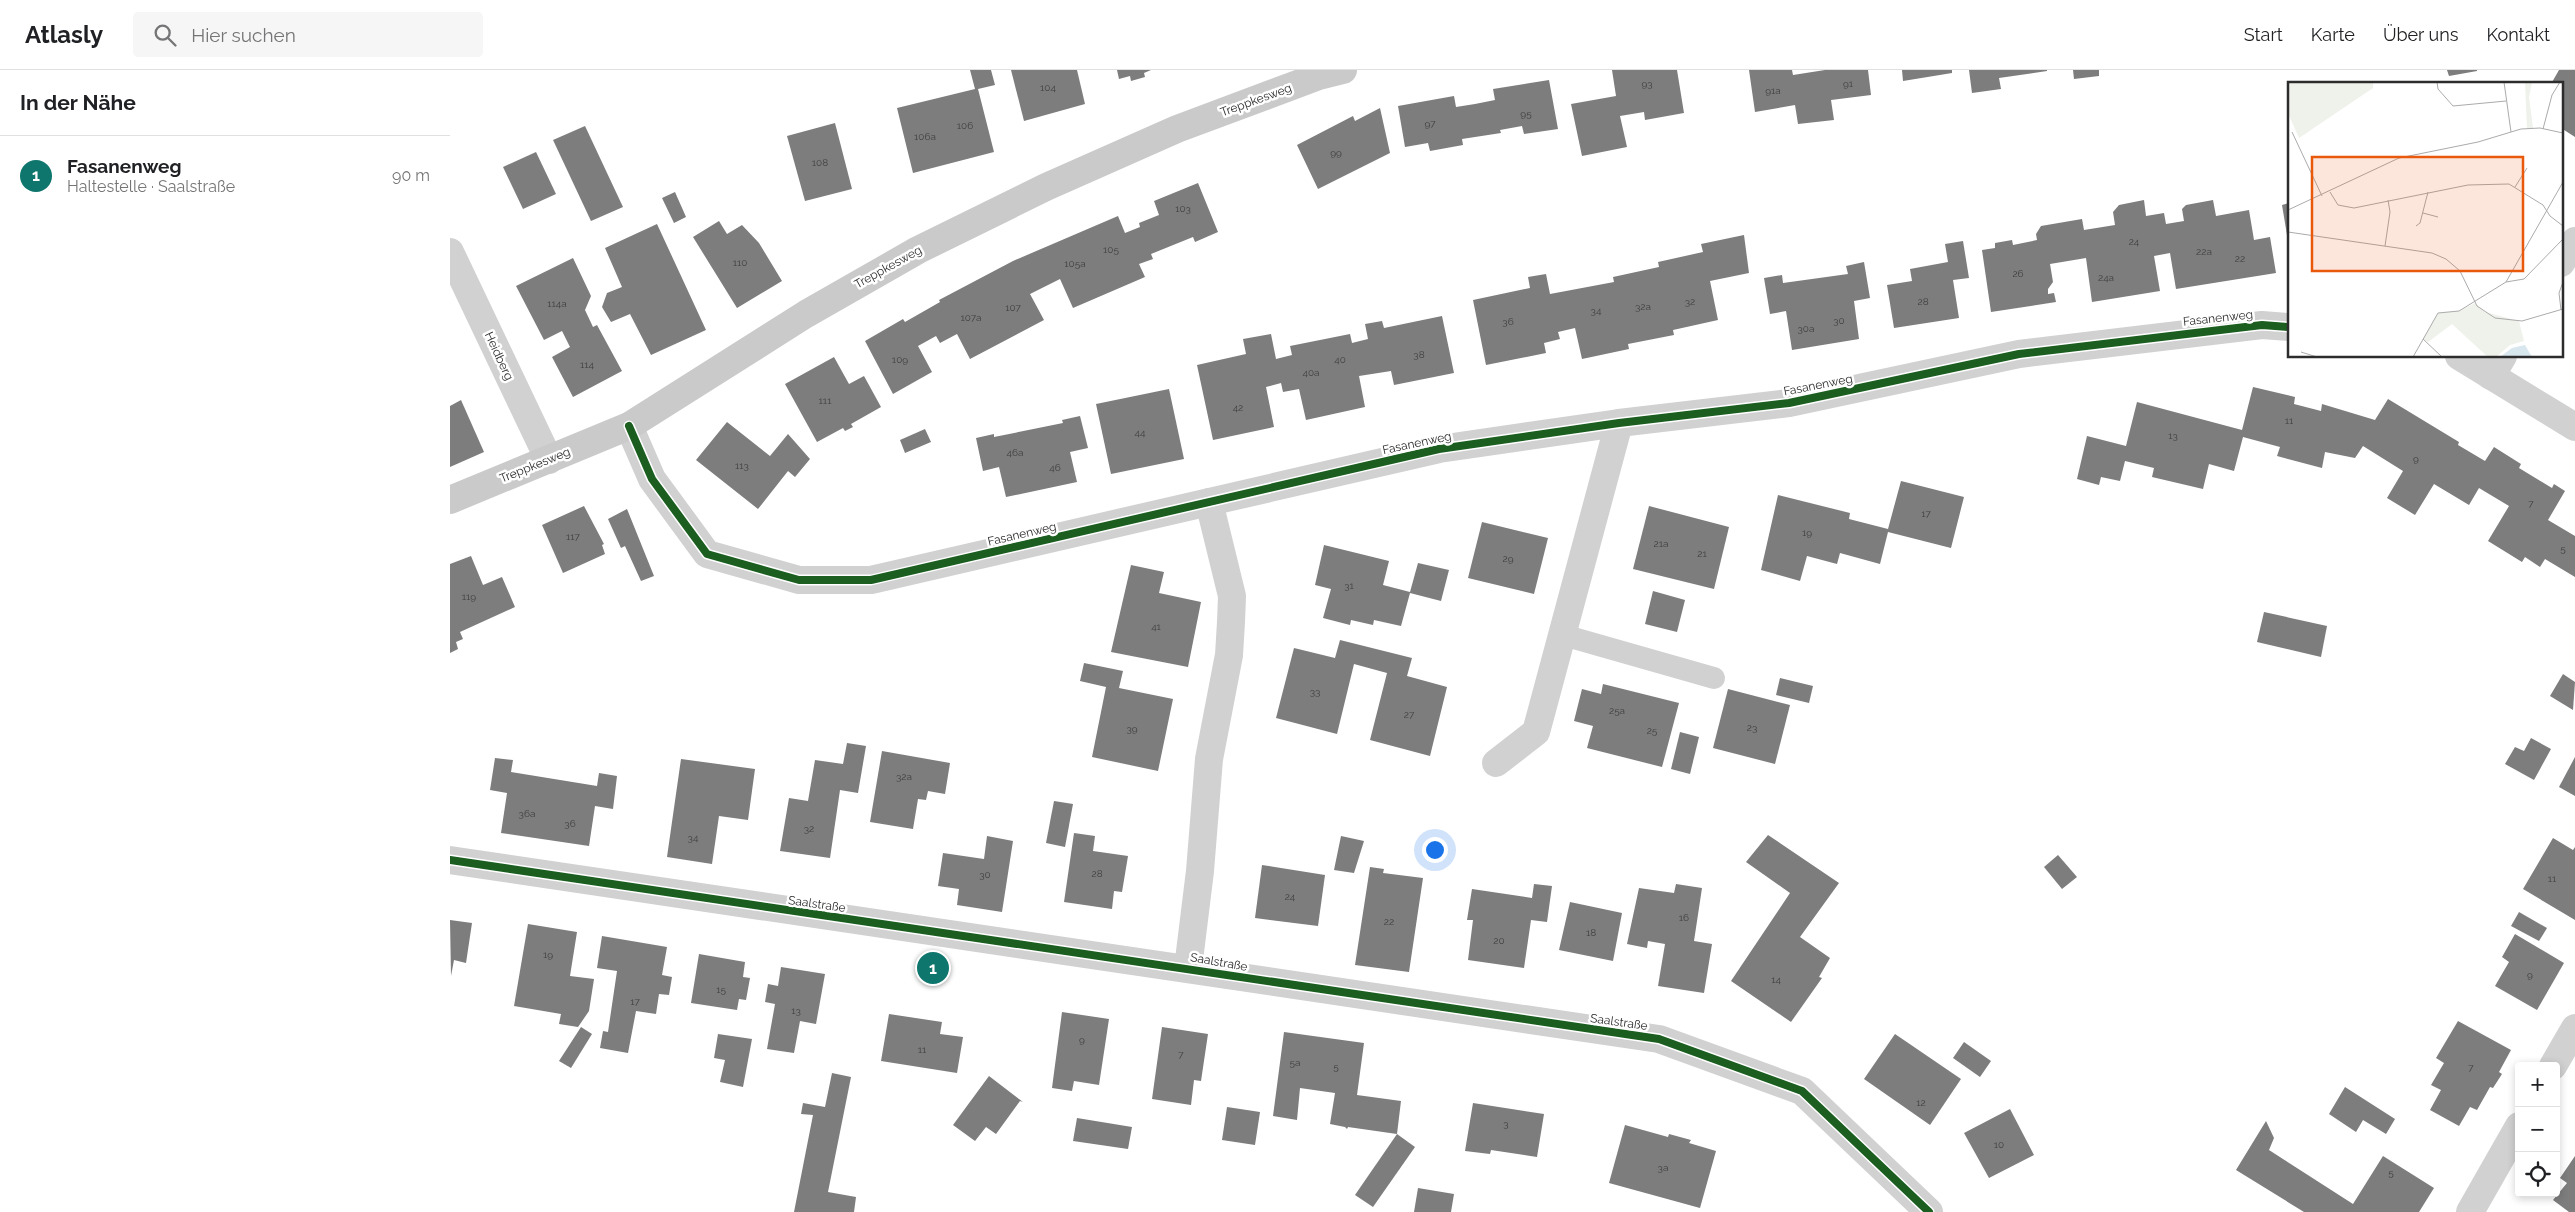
<!DOCTYPE html>
<html lang="de">
<head>
<meta charset="utf-8">
<style>
  :root { --surface:#fff; --page:#f6f6f6; --text:#202124; --muted:#757577; --line:#e0e0e0; --accent:#0f766e }
  body { margin:0; font-family:Raleway,sans-serif; background:var(--page); color:var(--text) }
  .controls { position:absolute; right:15px; bottom:15px; display:grid; overflow:hidden; border-radius:5px; box-shadow:0 2px 8px #0003 }
  .controls button { width:45px; height:45px; display:grid; place-items:center; padding:0; border:0; border-bottom:1px solid var(--line); background:var(--surface); color:var(--text); font:25px sans-serif }
  .you { position:absolute; left:984px; top:779px; width:18px; height:18px; margin:-12px; border:4px solid #fff; border-radius:50%; background:#1a73e8; box-shadow:0 0 0 8px #1a73e833 }
  .badge { display:grid; place-items:center; width:32px; height:32px; border-radius:50%; background:var(--accent); color:#fff; font-size:16px; font-weight:700 }
  .pin { position:absolute; translate:-50% -50%; border:2px solid #fff; box-shadow:0 1px 5px #0006 }
  .list { margin:0; padding:0; list-style:none }
  h2 { display:flex; justify-content:space-between; align-items:center; height:65px; margin:0; padding:0 20px; font-size:21px }
  h2 small { font-size:16px; font-weight:400; color:var(--muted) }
  .list li { display:grid; grid-template-columns:32px 1fr auto; gap:15px; align-items:center; box-sizing:border-box; height:80px; padding:0 20px; border-top:1px solid var(--line) }
  .list b { display:block; font-size:19px; white-space:nowrap }
  .list p { margin:0; font-size:16px; white-space:nowrap; color:var(--muted) }
  .list em { font-size:16px; font-style:normal; color:var(--muted) }
  .icon { flex:none; width:28px; height:28px; fill:none; stroke:currentColor; stroke-width:2; stroke-linecap:round; stroke-linejoin:round }
  .map { position:relative; flex:none; width:2125px; height:1142px; overflow:hidden }
  header { display:flex; align-items:center; gap:30px; box-sizing:border-box; height:70px; padding:0 25px; background:var(--surface); border-bottom:1px solid var(--line) }
  header strong { font-size:24px }
  nav { display:flex; gap:28px; margin-inline-start:auto; font-size:18px }
  .search { width:350px; height:45px; background:var(--page); display:flex; align-items:center; gap:12px; box-sizing:border-box; padding:0 18px; border-radius:5px; color:var(--muted); font-size:19px }
  main { display:flex }
  aside { flex:1; background:var(--surface) }
  .map>svg:first-child { display:block }
  .building { fill:#7d7d7d }
  .lines { fill:none; stroke-linecap:round; stroke-linejoin:round }
  .lane { stroke:#d1d1d1; stroke-width:22 }
  .street { stroke:#d1d1d1; stroke-width:28 }
  .secondary { stroke:#cacaca; stroke-width:28 }
  .cycleway-casing { stroke:#fff; stroke-width:11 }
  .cycleway { stroke:#1b5e20; stroke-width:8 }
  .labels { text-anchor:middle; stroke-width:5; stroke-linejoin:round; paint-order:stroke }
  .number-label { font-size:10px; fill:#404040 }
  .street-label { font-size:12px; fill:#2c2c2c; stroke:#fff }
  .inset-road { fill:none; stroke:#ababab; stroke-width:1 }
  .view { fill:#e8590c; fill-opacity:0.15; stroke:#e8590c; stroke-width:2.5 }
  .inset-edge { fill:none; stroke:#2c2c2c; stroke-width:2.5 }
</style>
</head>
<body>
<header>
<strong>Atlasly</strong>
<div class="search"><svg class="icon" aria-label="search" viewBox="0 0 24 24"><circle cx="10" cy="10" r="6"/><path d="M15 15l6 6"/></svg>Hier suchen</div>
<nav><a>Start</a><a>Karte</a><a>Über uns</a><a>Kontakt</a></nav>
</header>
<main>
<aside>
<h2>In der Nähe<small></small></h2>
<ul class="list">
<li><span class="badge">1</span><div><b>Fasanenweg</b><p>Haltestelle · Saalstraße</p></div><em>90 m</em></li>
</ul>
</aside>
<div class="map">
<svg width="2125" height="1142" viewBox="0 0 2125 1142">
  <rect width="100%" height="100%" fill="#fff"/>
  <g class="building">
    <polygon points="520,0 541,0 545,15 528,19 544,82 463,103 447,38 525,19"/>
    <polygon points="561,0 627,0 635,34 574,51"/>
    <polygon points="667,0 701,0 694,3 695,7 681,11 680,6 669,9"/>
    <polygon points="1162,0 1227,0 1234,43 1195,50 1194,42 1170,46 1177,77 1132,86 1121,34 1166,26"/>
    <polygon points="1299,0 1342,0 1343,5 1375,0 1418,0 1421,25 1381,30 1384,50 1348,54 1345,35 1305,42"/>
    <polygon points="1452,0 1502,0 1502,3 1453,11"/>
    <polygon points="1519,0 1597,0 1597,1 1549,8 1551,19 1522,23"/>
    <polygon points="1623,0 1649,0 1649,6 1624,9"/>
    <polygon points="1997,0 2027,0 2027,1 1999,6"/>
    <polygon points="2109,0 2125,0 2125,67 2111,58 2111,14 2101,14"/>
    <polygon points="1099,10 1108,59 1074,64 1072,56 1050,60 1051,63 1012,69 1013,75 980,81 978,73 955,77 948,36 1004,26 1006,37 1025,34 1045,30 1043,19"/>
    <polygon points="930,38 940,83 868,119 847,75 903,46 905,51"/>
    <polygon points="385,53 402,119 355,131 337,66"/>
    <polygon points="135,56 173,137 141,151 103,70"/>
    <polygon points="86,82 106,124 73,139 53,97"/>
    <polygon points="748,113 768,162 745,172 743,167 701,184 703,189 689,194 695,207 623,238 610,209 580,224 594,250 520,289 507,264 490,273 486,266 468,276 482,302 443,324 415,271 453,249 455,252 490,232 489,230 563,191 668,146 675,163 690,157 689,153 709,145 704,131"/>
    <polygon points="225,122 236,147 224,153 212,128"/>
    <polygon points="1694,130 1696,146 1714,143 1716,154 1734,151 1732,139 1736,135 1763,130 1766,146 1799,140 1804,170 1820,167 1826,203 1726,219 1720,183 1704,186 1710,221 1642,232 1636,188 1600,194 1603,212 1598,219 1598,224 1604,223 1606,232 1541,242 1532,180 1545,178 1545,173 1562,170 1563,175 1587,170 1586,164 1591,156 1632,149 1634,160 1665,155 1663,142 1669,135"/>
    <polygon points="1839,133 1839,171 1838,171 1832,135"/>
    <polygon points="269,151 277,164 292,155 309,173 332,211 287,238 243,167"/>
    <polygon points="207,154 256,260 201,285 180,244 161,252 152,237 157,223 172,217 155,178"/>
    <polygon points="1294,165 1299,203 1260,211 1268,250 1223,260 1224,265 1178,274 1179,279 1132,289 1125,258 1108,262 1110,269 1094,273 1096,283 1036,295 1023,230 1080,218 1078,207 1096,204 1100,224 1164,212 1163,207 1209,197 1208,192 1253,182 1251,174"/>
    <polygon points="1513,171 1519,208 1503,210 1509,248 1444,258 1437,215 1462,211 1460,199 1498,192 1495,174"/>
    <polygon points="123,188 141,226 135,240 143,257 147,255 172,301 123,327 102,287 120,277 112,261 94,270 66,216"/>
    <polygon points="1414,192 1420,228 1404,231 1409,269 1342,280 1336,241 1320,244 1314,208 1332,205 1333,213 1398,204 1396,196"/>
    <polygon points="992,246 1004,303 944,315 941,301 909,306 915,337 856,350 849,319 833,322 831,313 816,317 824,357 763,370 747,295 796,284 793,269 821,264 826,289 842,285 840,276 900,264 902,273 918,269 915,254 932,251 934,258"/>
    <polygon points="384,287 399,314 414,306 431,337 401,354 403,357 395,361 393,358 367,372 335,314"/>
    <polygon points="1803,317 1845,327 1844,334 1871,341 1872,334 1925,350 1938,329 2009,372 2008,375 2035,391 2044,377 2071,394 2069,398 2102,418 2104,414 2115,421 2098,450 2125,466 2125,507 2095,489 2090,497 2075,487 2072,492 2038,471 2059,436 2029,418 2019,435 1984,414 1965,445 1937,428 1953,401 1913,376 1905,388 1875,382 1872,398 1827,386 1830,377 1793,367 1784,401 1759,394 1753,419 1702,407 1704,398 1675,391 1670,411 1651,407 1649,415 1627,409 1637,366 1676,376 1687,332 1792,360"/>
    <polygon points="719,319 734,389 661,404 646,334"/>
    <polygon points="11,330 34,382 0,397 0,336"/>
    <polygon points="630,346 638,378 620,382 627,412 556,427 549,397 533,401 526,368 544,364 544,367 613,353 612,350"/>
    <polygon points="277,352 320,386 338,364 360,389 345,407 338,401 308,439 246,390"/>
    <polygon points="475,359 481,372 455,383 450,370"/>
    <polygon points="1451,411 1514,427 1501,478 1438,462 1430,494 1390,483 1387,494 1357,486 1350,511 1311,500 1328,425 1400,443 1399,449 1438,459"/>
    <polygon points="134,436 154,474 152,475 155,484 113,503 92,455"/>
    <polygon points="1199,436 1279,457 1264,519 1183,499"/>
    <polygon points="177,439 204,506 191,511 175,476 171,478 158,449"/>
    <polygon points="1032,452 1098,468 1084,524 1018,508"/>
    <polygon points="874,475 939,491 933,515 960,522 968,493 999,500 991,531 960,523 951,556 924,550 923,555 901,550 900,555 873,548 881,519 865,515"/>
    <polygon points="21,486 33,515 52,507 65,537 10,562 13,569 6,572 8,579 0,583 0,494"/>
    <polygon points="681,495 714,502 709,523 751,532 738,597 661,582"/>
    <polygon points="1203,521 1235,530 1227,562 1195,554"/>
    <polygon points="1814,542 1877,556 1871,587 1807,572"/>
    <polygon points="890,570 962,588 957,606 997,617 980,686 920,670 937,603 904,594 887,664 826,648 844,578 885,588"/>
    <polygon points="634,593 673,601 669,618 723,629 708,701 642,687 656,617 630,611"/>
    <polygon points="2113,604 2125,612 2123,640 2100,626"/>
    <polygon points="1330,608 1363,616 1359,633 1326,625"/>
    <polygon points="1153,614 1229,633 1212,697 1137,678 1143,656 1124,651 1132,619 1151,624"/>
    <polygon points="1278,619 1340,635 1325,694 1263,678"/>
    <polygon points="1230,662 1249,667 1240,704 1221,699"/>
    <polygon points="2081,668 2101,679 2084,710 2055,694 2065,677 2074,681"/>
    <polygon points="397,673 416,676 408,723 390,720 380,788 330,781 339,728 358,731 365,690 393,694"/>
    <polygon points="432,681 500,693 495,724 478,721 476,730 468,729 463,759 420,752"/>
    <polygon points="2125,687 2125,726 2109,717"/>
    <polygon points="45,688 63,690 61,702 147,716 149,703 167,706 163,739 145,736 139,776 51,763 57,723 40,720"/>
    <polygon points="231,689 305,699 298,750 269,746 262,794 217,787"/>
    <polygon points="604,731 623,734 615,777 596,773"/>
    <polygon points="624,763 645,766 643,781 678,786 672,822 664,821 662,839 614,832"/>
    <polygon points="1318,765 1389,813 1350,867 1380,888 1369,907 1372,908 1341,952 1281,911 1340,823 1296,792"/>
    <polygon points="537,766 563,771 552,842 507,835 509,819 488,816 493,783 534,789"/>
    <polygon points="891,766 914,771 904,803 884,800"/>
    <polygon points="2103,768 2123,780 2125,777 2125,850 2073,819"/>
    <polygon points="1608,785 1627,807 1612,819 1594,797"/>
    <polygon points="812,795 875,805 868,856 805,848"/>
    <polygon points="920,797 934,799 933,803 973,808 959,902 905,895"/>
    <polygon points="1084,814 1102,816 1097,852 1081,850 1074,898 1018,890 1023,850 1017,850 1022,819 1082,828"/>
    <polygon points="1226,814 1252,818 1244,871 1262,874 1254,923 1208,916 1215,874 1198,871 1197,878 1177,874 1189,818 1224,823"/>
    <polygon points="1120,832 1172,843 1163,891 1109,880"/>
    <polygon points="2069,842 2097,858 2089,871 2061,856"/>
    <polygon points="0,850 22,853 16,893 4,890 1,906"/>
    <polygon points="78,854 127,862 120,906 144,909 139,941 128,957 109,954 111,944 64,936"/>
    <polygon points="2065,864 2114,893 2087,940 2045,916 2059,892 2052,887"/>
    <polygon points="152,866 217,877 212,905 222,907 219,925 209,924 206,944 186,941 178,983 150,978 153,961 158,962 167,901 147,898"/>
    <polygon points="249,884 295,892 293,907 300,908 296,930 289,929 287,940 241,933"/>
    <polygon points="331,897 375,904 366,954 350,951 344,983 317,979 325,934 315,932 318,914 328,916"/>
    <polygon points="612,942 659,949 649,1015 624,1011 622,1021 602,1018"/>
    <polygon points="439,944 492,952 490,964 513,967 507,1003 431,991"/>
    <polygon points="2008,951 2061,980 2049,1002 2052,1004 2043,1018 2040,1017 2027,1040 2020,1037 2009,1056 1980,1040 1991,1020 1981,1015 1994,993 1986,988"/>
    <polygon points="131,957 142,964 121,998 109,991"/>
    <polygon points="712,957 758,964 751,1011 744,1010 741,1035 702,1029"/>
    <polygon points="834,962 914,973 907,1025 951,1031 947,1064 898,1057 897,1059 895,1057 880,1054 885,1023 850,1018 847,1050 823,1046"/>
    <polygon points="268,964 302,969 293,1017 270,1012 275,990 264,988"/>
    <polygon points="1445,964 1511,1009 1480,1055 1414,1009"/>
    <polygon points="1514,972 1541,991 1530,1007 1503,988"/>
    <polygon points="382,1003 401,1007 378,1122 406,1127 404,1142 344,1142 363,1045 351,1044 353,1033 375,1037"/>
    <polygon points="539,1006 573,1032 570,1031 546,1064 536,1057 525,1071 503,1055"/>
    <polygon points="1895,1017 1945,1049 1936,1064 1913,1050 1906,1062 1879,1044"/>
    <polygon points="1023,1033 1094,1044 1087,1087 1041,1080 1040,1084 1015,1081"/>
    <polygon points="777,1037 810,1042 805,1075 772,1070"/>
    <polygon points="1560,1039 1584,1085 1539,1108 1514,1063"/>
    <polygon points="627,1048 682,1057 678,1079 623,1071"/>
    <polygon points="1816,1051 1824,1068 1819,1080 1903,1134 1933,1086 1984,1118 1969,1142 1854,1142 1786,1100"/>
    <polygon points="1175,1055 1218,1067 1219,1064 1241,1070 1239,1073 1266,1081 1250,1138 1159,1113"/>
    <polygon points="947,1064 965,1077 923,1137 905,1125"/>
    <polygon points="2125,1086 2125,1142 2119,1142 2103,1130 2117,1113 2110,1108"/>
    <polygon points="968,1118 1004,1124 1001,1142 964,1142"/>
  </g>
  <g class="lines">
    <polyline class="lane" points="1113,565 1264,608"/>
    <g class="street">
      <polyline points="0,182 99,390"/>
      <polyline points="2111,193 2125,171"/>
      <polyline points="2009,286 2125,357"/>
      <polyline points="2041,306 2053,286"/>
      <polyline points="179,356 202,409 257,484 349,510 421,510 989,379 1169,353 1339,333 1569,284 1812,255 1839,257"/>
      <polyline points="1046,693 1086,662 1169,353"/>
      <polyline points="0,790 1209,969 1352,1021 1479,1142"/>
      <polyline points="738,898 750,801 759,689 779,585 781,552 782,526 759,432"/>
      <polyline points="2103,996 2125,958"/>
      <polyline points="2020,1142 2069,1056"/>
    </g>
    <polyline class="secondary" points="0,430 179,356 356,244 468,180 596,117 727,59 869,6 893,0"/>
    <g class="cycleway-casing">
      <g id="cycleway">
        <polyline points="179,356 202,409 257,484 349,510 421,510 989,379 1169,353 1339,333 1569,284 1812,255 1839,257"/>
        <polyline points="0,790 1209,969 1352,1021 1479,1142"/>
      </g>
    </g>
    <use href="#cycleway" class="cycleway"/>
  </g>
  <g class="labels">
    <g class="number-label">
      <text x="1197" y="17">93</text>
      <text x="1398" y="17">91</text>
      <text x="598" y="21">104</text>
      <text x="1323" y="24">91a</text>
      <text x="1076" y="47">95</text>
      <text x="980" y="57">97</text>
      <text x="515" y="59">106</text>
      <text x="475" y="70">106a</text>
      <text x="886" y="86">99</text>
      <text x="370" y="96">108</text>
      <text x="733" y="142">103</text>
      <text x="1684" y="175">24</text>
      <text x="661" y="183">105</text>
      <text x="1754" y="185">22a</text>
      <text x="1790" y="192">22</text>
      <text x="290" y="196">110</text>
      <text x="625" y="197">105a</text>
      <text x="1568" y="207">26</text>
      <text x="1656" y="211">24a</text>
      <text x="1240" y="235">32</text>
      <text x="1473" y="235">28</text>
      <text x="107" y="237">114a</text>
      <text x="1193" y="240">32a</text>
      <text x="563" y="241">107</text>
      <text x="1146" y="244">34</text>
      <text x="521" y="251">107a</text>
      <text x="1389" y="254">30</text>
      <text x="1058" y="255">36</text>
      <text x="1356" y="262">30a</text>
      <text x="969" y="288">38</text>
      <text x="450" y="293">109</text>
      <text x="890" y="293">40</text>
      <text x="137" y="298">114</text>
      <text x="861" y="306">40a</text>
      <text x="375" y="334">111</text>
      <text x="788" y="341">42</text>
      <text x="1839" y="354">11</text>
      <text x="690" y="366">44</text>
      <text x="1723" y="369">13</text>
      <text x="565" y="386">46a</text>
      <text x="1966" y="392">9</text>
      <text x="292" y="399">113</text>
      <text x="605" y="401">46</text>
      <text x="2081" y="437">7</text>
      <text x="1476" y="447">17</text>
      <text x="1357" y="466">19</text>
      <text x="123" y="470">117</text>
      <text x="1211" y="477">21a</text>
      <text x="2113" y="482">5</text>
      <text x="1252" y="487">21</text>
      <text x="1058" y="492">29</text>
      <text x="899" y="519">31</text>
      <text x="19" y="530">119</text>
      <text x="706" y="560">41</text>
      <text x="865" y="625">33</text>
      <text x="1167" y="644">25a</text>
      <text x="959" y="648">27</text>
      <text x="1302" y="661">23</text>
      <text x="682" y="662">39</text>
      <text x="1202" y="664">25</text>
      <text x="454" y="710">32a</text>
      <text x="77" y="747">36a</text>
      <text x="120" y="757">36</text>
      <text x="359" y="762">32</text>
      <text x="243" y="771">34</text>
      <text x="647" y="807">28</text>
      <text x="535" y="808">30</text>
      <text x="2102" y="812">11</text>
      <text x="840" y="830">24</text>
      <text x="1234" y="851">16</text>
      <text x="939" y="855">22</text>
      <text x="1141" y="866">18</text>
      <text x="1049" y="874">20</text>
      <text x="98" y="888">19</text>
      <text x="2080" y="908">9</text>
      <text x="1326" y="913">14</text>
      <text x="271" y="923">15</text>
      <text x="185" y="935">17</text>
      <text x="346" y="944">13</text>
      <text x="632" y="973">9</text>
      <text x="472" y="983">11</text>
      <text x="731" y="988">7</text>
      <text x="845" y="996">5a</text>
      <text x="886" y="1000">5</text>
      <text x="2021" y="1001">7</text>
      <text x="1471" y="1036">12</text>
      <text x="1056" y="1057">3</text>
      <text x="1549" y="1078">10</text>
      <text x="1213" y="1101">3a</text>
      <text x="1941" y="1106">5</text>
    </g>
    <g class="street-label">
      <text transform="translate(806 30) rotate(-20)" y="4">Treppkesweg</text>
      <text transform="translate(438 197) rotate(-29)" y="4">Treppkesweg</text>
      <text transform="translate(1768 248) rotate(-6)" y="4">Fasanenweg</text>
      <text transform="translate(49 286) rotate(65)" y="4">Heidberg</text>
      <text transform="translate(1368 315) rotate(-11)" y="4">Fasanenweg</text>
      <text transform="translate(967 373) rotate(-12)" y="4">Fasanenweg</text>
      <text transform="translate(85 395) rotate(-22)" y="4">Treppkesweg</text>
      <text transform="translate(572 464) rotate(-13)" y="4">Fasanenweg</text>
      <text transform="translate(367 834) rotate(8)" y="4">Saalstraße</text>
      <text transform="translate(769 892) rotate(10)" y="4">Saalstraße</text>
      <text transform="translate(1169 952) rotate(8)" y="4">Saalstraße</text>
    </g>
  </g>
  <g transform="translate(1838 12)">
    <rect width="275" height="275" fill="#fff"/>
    <path d="M3 0H85V6L11 56 0 31V2ZM237 0H244L241 15 245 46 239 47ZM187 221 197 230 231 239 236 259 222 263 208 275H200L164 242 140 260 135 257 150 231 171 229Z" fill="#eff2eb"/>
    <path d="M237 263 244 275H212L224 266Z" fill="#d8e6ee"/>
    <path class="inset-road" d="M149 0 150 7 165 24 218 19M216 0 223 50M255 47 264 13 272 0M4 50 34 114M227 105 239 86M42 110 50 123 66 126 180 103 221 102 255 123 262 134 275 144M0 128 111 76 190 60 233 47 252 46 275 51M135 131 150 135M128 144 132 141 140 110M0 150 144 171 158 177 172 189 189 224 207 236 234 239 275 227M97 164 102 130 100 118M218 200 236 197 275 157M273 228 271 211 275 200M135 257 154 275M13 270 29 275M125 275 150 231 171 229 218 200 275 100"/>
    <path class="view" d="M24 75H235V189H24Z"/>
    <rect width="275" height="275" class="inset-edge"/>
  </g>
</svg>
<div class="controls">
<button>+</button>
<button>−</button>
<button><svg class="icon" aria-label="locate" viewBox="0 0 24 24"><circle cx="12" cy="12" r="6"/><path d="M12 2v4M12 18v4M2 12h4M18 12h4"/></svg></button>
</div>
<div class="you"></div>
<div class="pin badge" style="left:483px;top:898px">1</div>
</div>
</main>
</body>
</html>
